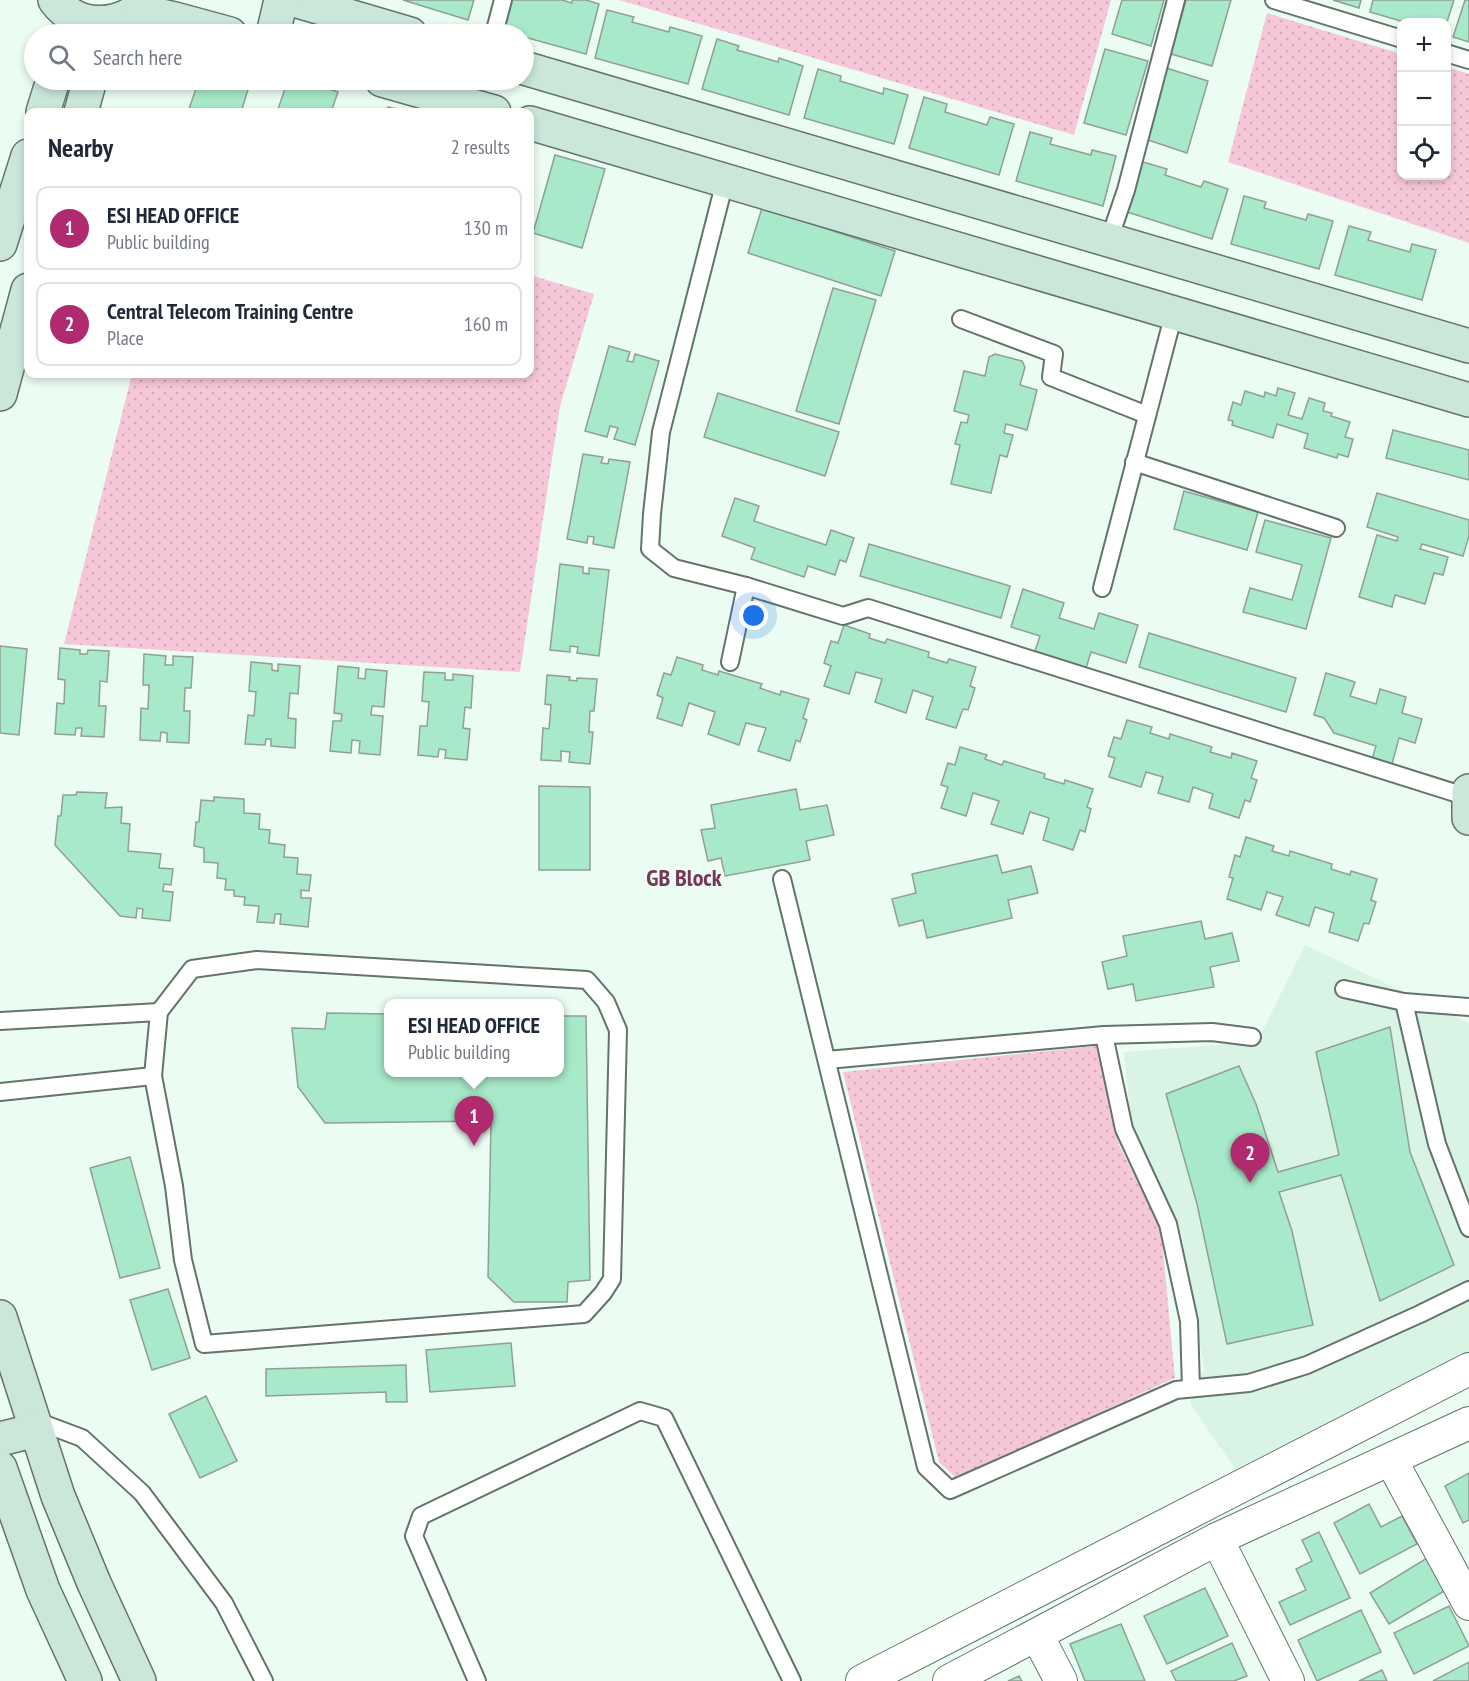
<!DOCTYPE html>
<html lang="en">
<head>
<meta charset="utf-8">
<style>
  :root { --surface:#fff; --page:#f6f6f7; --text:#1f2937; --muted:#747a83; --line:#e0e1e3; --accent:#b02a6f }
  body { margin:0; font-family:"PT Sans Narrow",sans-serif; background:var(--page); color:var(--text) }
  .controls { position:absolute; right:18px; top:18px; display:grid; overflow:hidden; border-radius:12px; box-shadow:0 3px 9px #0003 }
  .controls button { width:54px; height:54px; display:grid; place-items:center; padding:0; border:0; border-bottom:2px solid var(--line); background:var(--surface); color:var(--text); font:30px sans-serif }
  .you { position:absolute; left:754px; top:616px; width:21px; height:21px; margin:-15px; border:4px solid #fff; border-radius:50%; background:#1a73e8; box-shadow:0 0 0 9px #1a73e833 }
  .badge { display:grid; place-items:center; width:39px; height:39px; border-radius:50%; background:var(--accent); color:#fff; font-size:20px; font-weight:700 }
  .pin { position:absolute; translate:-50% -50px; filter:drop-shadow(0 2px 3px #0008) }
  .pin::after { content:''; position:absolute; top:32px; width:21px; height:18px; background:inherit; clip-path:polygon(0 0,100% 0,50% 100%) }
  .popup { position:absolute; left:384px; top:999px; width:180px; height:78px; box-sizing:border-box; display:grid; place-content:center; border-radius:12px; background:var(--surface); filter:drop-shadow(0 2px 4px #0005); font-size:20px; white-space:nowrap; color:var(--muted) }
  .popup b { font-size:22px; color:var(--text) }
  .popup::after { content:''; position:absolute; left:50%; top:100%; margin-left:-12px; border:12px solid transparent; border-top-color:var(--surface) }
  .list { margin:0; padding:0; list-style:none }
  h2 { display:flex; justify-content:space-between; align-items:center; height:78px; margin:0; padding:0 24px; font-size:26px }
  h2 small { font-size:20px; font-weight:400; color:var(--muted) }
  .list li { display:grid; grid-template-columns:39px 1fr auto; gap:18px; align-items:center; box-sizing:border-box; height:84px; margin:0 12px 12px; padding:0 12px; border:2px solid var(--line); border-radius:12px }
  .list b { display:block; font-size:22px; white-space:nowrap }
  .list p { margin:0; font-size:20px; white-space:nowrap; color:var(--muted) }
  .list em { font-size:20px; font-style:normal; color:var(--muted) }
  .icon { flex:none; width:33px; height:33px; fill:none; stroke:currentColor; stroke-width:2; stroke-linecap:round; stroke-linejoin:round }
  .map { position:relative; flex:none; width:1469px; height:1681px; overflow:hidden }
  .search { position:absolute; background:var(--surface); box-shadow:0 3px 9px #0003; left:24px; top:24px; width:510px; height:66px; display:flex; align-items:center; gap:15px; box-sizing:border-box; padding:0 21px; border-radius:33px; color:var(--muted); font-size:22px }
  .panel { position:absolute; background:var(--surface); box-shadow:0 3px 9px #0003; left:24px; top:108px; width:510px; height:270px; border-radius:12px }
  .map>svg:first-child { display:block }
  .built { fill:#d9f3e5 }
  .park { fill:url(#park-dots) }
  .building { fill:#a7e9c8; stroke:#90a097; stroke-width:1.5 }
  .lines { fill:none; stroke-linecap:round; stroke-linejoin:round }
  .lane-casing { stroke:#64736b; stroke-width:20 }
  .street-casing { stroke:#64736b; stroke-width:34 }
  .secondary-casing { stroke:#64736b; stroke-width:36 }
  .lane { stroke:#fff; stroke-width:16 }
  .street { stroke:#fff; stroke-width:32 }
  .secondary { stroke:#cae7da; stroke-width:33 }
  .labels { text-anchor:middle; stroke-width:6; stroke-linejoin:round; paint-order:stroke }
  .neighbourhood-label { font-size:24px; font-weight:bold; fill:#793654; stroke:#ebfcf3 }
</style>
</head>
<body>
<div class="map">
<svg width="1469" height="1681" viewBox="0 0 1469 1681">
  <defs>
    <pattern id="park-dots" width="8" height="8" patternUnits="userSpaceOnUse" patternTransform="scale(1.5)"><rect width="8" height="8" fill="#f6c7d8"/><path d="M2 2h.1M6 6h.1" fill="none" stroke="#d2aab9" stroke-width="1.8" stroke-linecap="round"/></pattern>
  </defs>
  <rect width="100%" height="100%" fill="#ebfcf3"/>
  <polygon class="built" points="1305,945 1469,1023 1469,1356 1235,1469 1190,1403 1204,1369 1182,1236 1132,1134 1124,1052 1257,1042"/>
  <g class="park">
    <polygon points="619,0 1111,0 1074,135"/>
    <polygon points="1267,13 1401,54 1402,176 1446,176 1447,67 1469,74 1469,243 1228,162"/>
    <polygon points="530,275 594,294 560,406 520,672 64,644 132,374 530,374"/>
    <polygon points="1097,1046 1119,1145 1161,1229 1175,1378 956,1478 939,1462 843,1072"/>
  </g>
  <g class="building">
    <polygon points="403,0 474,0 468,20"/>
    <polygon points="509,0 562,0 572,3 572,0 586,0 599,4 586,54 524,37 524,34 501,31"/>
    <polygon points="1122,0 1164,0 1151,46 1112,34"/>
    <polygon points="1186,0 1231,0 1212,66 1171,54"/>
    <polygon points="1333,0 1361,0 1359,8"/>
    <polygon points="1373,0 1454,0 1446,25 1446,22 1404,22 1370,12"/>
    <polygon points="1465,0 1469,0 1469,42 1453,37"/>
    <polygon points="607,10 634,17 632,22 669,32 670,27 702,36 688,84 595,58"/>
    <polygon points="717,39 739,46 737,50 778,62 779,58 803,66 789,115 702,89"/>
    <polygon points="1105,49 1148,61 1126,135 1084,123"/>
    <polygon points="1166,68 1208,81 1187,153 1145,139"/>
    <polygon points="818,69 841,76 840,81 883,94 884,88 908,95 894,144 804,118"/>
    <polygon points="199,80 251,80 241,112 188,112"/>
    <polygon points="288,80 302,80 338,92 331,112 277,112"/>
    <polygon points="924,97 947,104 945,112 987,125 990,117 1014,124 999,175 909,148"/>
    <polygon points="388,107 409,112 387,112"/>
    <polygon points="1030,132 1052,138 1050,144 1091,155 1092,150 1116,156 1103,206 1016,181"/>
    <polygon points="555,155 605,169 582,248 533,233"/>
    <polygon points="1143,162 1167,169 1165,175 1201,187 1204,181 1228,189 1212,239 1127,212"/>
    <polygon points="1244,196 1266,202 1264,208 1306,220 1308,214 1333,221 1319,269 1231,244"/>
    <polygon points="762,208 895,251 881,296 748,253"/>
    <polygon points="1349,226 1371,232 1368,240 1410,252 1412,244 1436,250 1422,300 1335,275"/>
    <polygon points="833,288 876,300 839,424 796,411"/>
    <polygon points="609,346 630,352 627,361 633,362 635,354 659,361 635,445 614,439 618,428 610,426 607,437 585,431"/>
    <polygon points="995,354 1022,361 1025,367 1020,385 1037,390 1027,430 1006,424 1004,433 1013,435 1007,457 1000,455 991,493 951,484 960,445 955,444 961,422 967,423 969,415 954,411 964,371 985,376 989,357"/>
    <polygon points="1278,388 1295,393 1288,415 1302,419 1309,398 1325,403 1323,411 1332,413 1331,416 1350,422 1345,437 1353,439 1348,457 1338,454 1337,458 1304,448 1308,434 1277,424 1273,438 1232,425 1233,421 1228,420 1233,402 1241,405 1245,391 1264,397 1265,392 1276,396"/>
    <polygon points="718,393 839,432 825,476 704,437"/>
    <polygon points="1393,430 1469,450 1469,480 1386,458"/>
    <polygon points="583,454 603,457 601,463 608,464 609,459 630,462 614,548 593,544 594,537 588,536 587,543 567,539"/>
    <polygon points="1184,491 1258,512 1247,550 1174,529"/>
    <polygon points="1377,493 1469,520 1469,536 1463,556 1422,544 1420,549 1448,557 1443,575 1434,573 1425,604 1395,595 1392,607 1359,597 1377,535 1397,541 1398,537 1367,527"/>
    <polygon points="735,498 759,506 754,521 826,545 831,530 854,538 846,562 840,560 835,575 808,566 804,577 751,559 755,548 722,536"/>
    <polygon points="1265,520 1331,538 1306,629 1243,612 1250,588 1292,600 1302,565 1256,552"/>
    <polygon points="869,544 1010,586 1001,618 860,576"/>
    <polygon points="560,564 583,567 583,573 589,574 589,568 609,570 599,656 577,653 578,647 570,646 570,652 550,650"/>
    <polygon points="1023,589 1064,603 1059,618 1094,629 1099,613 1138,625 1126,663 1091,652 1086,668 1069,662 1068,667 1056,663 1056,658 1035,651 1040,636 1011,627"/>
    <polygon points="844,625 870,634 869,638 885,643 887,639 929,652 928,657 947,663 949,659 976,667 970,686 975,688 968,710 963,709 956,728 926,719 933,697 913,690 906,713 875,702 882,679 856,672 849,694 824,686 831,666 824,663 831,641 838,643"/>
    <polygon points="1149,633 1296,678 1286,712 1139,667"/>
    <polygon points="0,646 27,649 19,735 0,733"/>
    <polygon points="60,648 80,650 80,654 87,654 88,650 109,651 107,682 100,681 99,706 106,706 104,737 81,736 82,728 76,728 75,735 55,734 57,703 64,704 65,680 58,679"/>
    <polygon points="144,654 166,656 165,665 173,665 173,656 193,657 191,688 185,688 184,711 190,711 189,743 167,742 167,733 161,732 160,741 140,740 141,708 148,709 149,685 143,685"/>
    <polygon points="677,657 703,665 702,670 718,675 719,671 762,684 760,688 780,695 781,691 809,699 803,718 807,720 800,742 796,740 790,761 758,751 766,728 746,723 739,745 708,734 715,712 689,703 682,726 657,718 663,698 657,695 664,673 671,675"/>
    <polygon points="251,662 272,664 272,670 278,671 278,664 300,666 298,694 290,693 288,718 296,719 295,748 271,746 271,739 266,739 265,745 245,744 248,715 254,716 256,692 249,691"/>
    <polygon points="338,666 359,668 358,678 365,679 366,669 387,671 384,707 372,706 371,715 383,716 380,755 359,753 360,741 352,740 351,753 330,751 333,721 341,721 342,714 334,713"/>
    <polygon points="424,672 445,673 445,680 453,680 453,674 473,676 471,708 465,707 463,728 470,729 467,760 445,758 446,750 439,749 438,757 418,755 420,726 427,726 429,702 422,701"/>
    <polygon points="1326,673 1355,682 1350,696 1376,704 1380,689 1406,697 1402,713 1422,719 1415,743 1399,738 1392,764 1372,759 1376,746 1334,733 1324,718 1314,715"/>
    <polygon points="547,675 570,677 569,680 577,681 577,678 597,679 594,711 590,711 589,732 593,732 590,764 569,762 570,752 561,751 561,761 541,760 543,728 549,729 551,705 545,704"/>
    <polygon points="1127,720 1152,727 1150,733 1169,739 1170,734 1212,747 1210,752 1231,758 1232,753 1257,761 1251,778 1257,780 1250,802 1245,800 1239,818 1209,808 1213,794 1193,787 1189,802 1158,793 1163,777 1146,772 1141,787 1109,777 1115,758 1108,756 1114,737 1121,739"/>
    <polygon points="960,747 987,755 985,759 1002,765 1004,761 1045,774 1044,778 1064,784 1065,780 1093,789 1087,807 1091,809 1085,832 1080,830 1073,850 1043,840 1049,818 1030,812 1023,834 991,824 999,801 973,793 966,816 941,808 948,787 941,785 948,763 955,765"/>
    <polygon points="539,786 590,787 590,870 539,870"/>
    <polygon points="796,789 800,810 827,805 834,835 806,841 810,860 725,876 721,858 708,861 701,830 715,828 711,805"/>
    <polygon points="77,792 107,793 105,808 122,807 121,823 130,824 128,851 161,854 159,868 173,869 171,885 164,884 163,891 173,892 170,921 142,918 143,909 137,908 136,918 120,916 55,845 58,816 61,816 63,795 76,795"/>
    <polygon points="214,797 244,799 244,813 260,814 259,829 270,830 269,843 285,845 284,857 298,858 297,874 311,875 309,891 301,890 301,898 311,898 308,927 280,924 281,914 275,914 274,923 257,922 259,906 244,905 245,897 234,896 234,890 225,890 226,879 217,878 218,863 204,862 204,848 194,846 196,822 199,822 201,800 214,801"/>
    <polygon points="1246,837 1274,846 1272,851 1289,856 1290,851 1332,864 1331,869 1350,875 1351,871 1377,879 1371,900 1376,902 1369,924 1364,923 1358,941 1329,932 1334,913 1315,907 1309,926 1276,915 1283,897 1267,892 1261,910 1227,899 1233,878 1229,877 1235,855 1240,857"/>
    <polygon points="997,855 1002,873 1031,866 1038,893 1008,900 1012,918 927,938 923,920 899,926 892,899 916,893 912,874"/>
    <polygon points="1201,921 1205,939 1232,933 1239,961 1210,967 1214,987 1136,1001 1133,984 1108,989 1102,962 1127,956 1123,936"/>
    <polygon points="327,1013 388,1014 388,1072 560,1072 560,1016 586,1016 590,1280 568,1282 567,1302 514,1302 488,1277 491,1121 325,1123 298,1087 292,1028 325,1029"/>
    <polygon points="1390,1027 1410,1152 1454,1265 1380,1301 1341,1175 1279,1192 1292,1231 1313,1325 1227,1344 1197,1204 1166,1094 1239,1066 1256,1104 1278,1172 1339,1155 1316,1052"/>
    <polygon points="130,1157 160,1268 120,1278 90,1168"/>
    <polygon points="168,1289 190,1358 152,1370 130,1300"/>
    <polygon points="511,1343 515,1386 430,1392 426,1350"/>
    <polygon points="406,1365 407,1402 386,1402 386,1392 266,1396 266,1369"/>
    <polygon points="206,1396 237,1461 200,1478 169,1414"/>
    <polygon points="1469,1473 1469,1520 1463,1523 1445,1486"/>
    <polygon points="1369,1504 1381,1527 1402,1516 1417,1544 1360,1574 1334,1523"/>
    <polygon points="1319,1532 1350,1598 1290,1625 1279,1602 1306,1590 1296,1569 1312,1561 1302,1540"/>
    <polygon points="1427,1558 1446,1590 1389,1624 1370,1593"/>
    <polygon points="1205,1588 1228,1636 1167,1664 1144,1616"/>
    <polygon points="1449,1606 1469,1646 1414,1674 1394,1633"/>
    <polygon points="1361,1610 1381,1652 1317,1681 1298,1640"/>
    <polygon points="1121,1624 1145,1681 1085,1681 1070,1644"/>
    <polygon points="1232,1643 1247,1676 1234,1681 1176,1681 1171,1671"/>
    <polygon points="1469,1662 1469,1681 1433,1681"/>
    <polygon points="1382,1670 1387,1681 1359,1681"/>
    <polygon points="1019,1676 1022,1681 1008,1681"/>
  </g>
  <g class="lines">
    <g class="lane-casing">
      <g id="lane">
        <polyline points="1274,0 1402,39"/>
        <polyline points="494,34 503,0"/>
        <polyline points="1446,53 1469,60"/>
        <polyline points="725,181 661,432 652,514 650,549 674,568 746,586"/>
        <polyline points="1109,240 1126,190 1176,0"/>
        <polyline points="961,319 1054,354 1051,377 1147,415"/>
        <polyline points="1134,462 1336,528"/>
        <polyline points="1102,588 1174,313"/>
        <polyline points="730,662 746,586 843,616 868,608 1468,797"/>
        <polyline points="782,879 926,1467 950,1490 1176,1390 1249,1383 1307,1365 1420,1314 1469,1290"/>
        <polygon points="257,960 587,980 606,1002 618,1030 612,1279 603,1293 584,1314 204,1344 183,1260 174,1186 153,1076 159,1012 192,969"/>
        <polyline points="1344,989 1404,1002 1469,1007"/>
        <polyline points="1404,1002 1437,1144 1469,1228"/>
        <polyline points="0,1021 159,1012"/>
        <polyline points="1104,1035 1124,1129 1168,1224 1189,1321 1191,1388"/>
        <polyline points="827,1060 1104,1035 1212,1032 1252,1037"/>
        <polyline points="0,1092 153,1076"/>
        <polyline points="34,1420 82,1438 142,1493 224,1603 264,1681"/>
        <polyline points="477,1681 414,1536 421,1516 640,1411 664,1418 792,1681"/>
      </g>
    </g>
    <g class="street-casing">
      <g id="street">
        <polyline points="1391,1460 1469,1604"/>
        <polyline points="1217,1539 1288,1681"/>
        <polyline points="1037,1635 1061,1681"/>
        <polyline points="862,1681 1469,1369"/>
        <polyline points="949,1681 1217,1539 1469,1423"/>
      </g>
    </g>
    <g class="secondary-casing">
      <g id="secondary">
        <path d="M55 0C78 32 124 28 148 0"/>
        <polyline points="294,0 410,34"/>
        <polyline points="138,11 175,19 230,34"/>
        <polyline points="273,34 281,0"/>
        <polyline points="524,68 1469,346"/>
        <polyline points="382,80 494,112"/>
        <polyline points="43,112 53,80"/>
        <polyline points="81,112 90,80"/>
        <polyline points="530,123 1469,400"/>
        <polyline points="0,244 28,156"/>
        <polyline points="0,394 28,290"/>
        <polyline points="1469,791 1469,818"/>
        <polyline points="0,1317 58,1496 94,1583 139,1681"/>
        <polyline points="0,1439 36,1430"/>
        <polyline points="0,1468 43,1590 85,1681"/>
      </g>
    </g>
    <use href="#lane" class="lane"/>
    <use href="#street" class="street"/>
    <use href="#secondary" class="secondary"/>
  </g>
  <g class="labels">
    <g class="neighbourhood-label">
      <text x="684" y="886">GB Block</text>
    </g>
  </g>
</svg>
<div class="controls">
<button>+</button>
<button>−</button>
<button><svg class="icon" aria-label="locate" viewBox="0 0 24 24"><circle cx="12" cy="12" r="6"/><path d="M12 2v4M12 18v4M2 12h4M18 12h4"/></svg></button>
</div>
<div class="you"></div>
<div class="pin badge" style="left:474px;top:1146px">1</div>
<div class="popup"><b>ESI HEAD OFFICE</b>Public building</div>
<div class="pin badge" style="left:1250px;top:1183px">2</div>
<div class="search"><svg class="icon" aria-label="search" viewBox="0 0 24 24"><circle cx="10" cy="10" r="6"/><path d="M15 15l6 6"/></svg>Search here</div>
<section class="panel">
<h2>Nearby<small>2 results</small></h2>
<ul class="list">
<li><span class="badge">1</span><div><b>ESI HEAD OFFICE</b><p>Public building</p></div><em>130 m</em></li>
<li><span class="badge">2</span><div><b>Central Telecom Training Centre</b><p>Place</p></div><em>160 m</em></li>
</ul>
</section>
</div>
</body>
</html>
